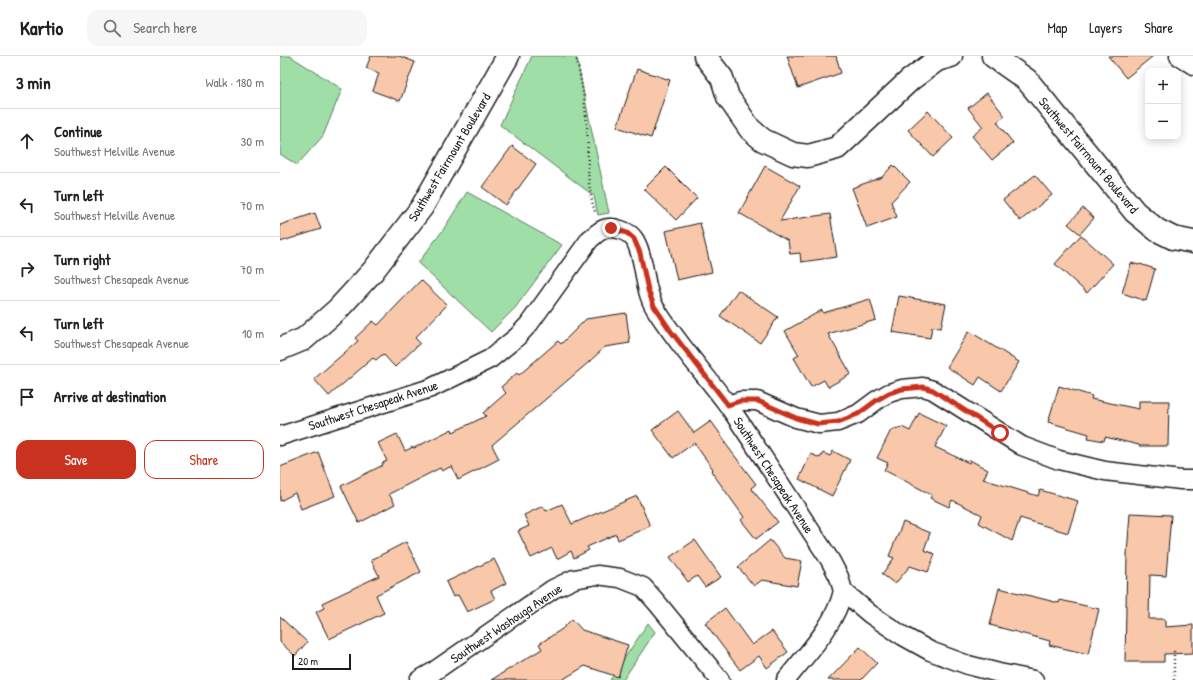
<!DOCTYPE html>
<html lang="en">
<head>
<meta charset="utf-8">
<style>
  :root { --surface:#fff; --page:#f6f6f6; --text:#202124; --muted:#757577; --line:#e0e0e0; --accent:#c8321e }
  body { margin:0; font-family:"Patrick Hand",sans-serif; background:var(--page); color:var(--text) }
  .controls { position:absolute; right:12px; top:12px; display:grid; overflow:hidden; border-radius:8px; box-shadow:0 2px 10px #0003 }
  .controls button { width:36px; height:36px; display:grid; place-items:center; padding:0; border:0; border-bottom:1px solid var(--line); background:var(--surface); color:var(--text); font:20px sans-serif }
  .scale { position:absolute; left:12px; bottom:10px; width:59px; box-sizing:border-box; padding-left:4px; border:2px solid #1c1c1c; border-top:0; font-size:11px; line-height:14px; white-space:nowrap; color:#1c1c1c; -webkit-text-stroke:3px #fff; paint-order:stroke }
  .stop { position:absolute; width:12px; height:12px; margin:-9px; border:3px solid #c8321e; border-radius:50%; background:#fff }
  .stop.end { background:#c8321e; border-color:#fff; box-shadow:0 1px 4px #0008 }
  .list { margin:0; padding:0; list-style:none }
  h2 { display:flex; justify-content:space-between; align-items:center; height:52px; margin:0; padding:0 16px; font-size:17px }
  h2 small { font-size:13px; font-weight:400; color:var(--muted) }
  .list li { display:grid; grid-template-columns:26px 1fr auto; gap:12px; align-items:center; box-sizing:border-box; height:64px; padding:0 16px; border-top:1px solid var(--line) }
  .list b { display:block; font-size:15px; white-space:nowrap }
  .list p { margin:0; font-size:13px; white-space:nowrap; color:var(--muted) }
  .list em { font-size:13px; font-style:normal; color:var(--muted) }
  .actions { display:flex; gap:8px; padding:12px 16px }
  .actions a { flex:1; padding:9px 0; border:1px solid var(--accent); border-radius:12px; text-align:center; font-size:14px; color:var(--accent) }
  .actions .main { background:var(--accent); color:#fff }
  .icon { flex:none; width:22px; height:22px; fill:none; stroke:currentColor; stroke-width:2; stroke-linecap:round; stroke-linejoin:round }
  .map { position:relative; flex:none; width:913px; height:624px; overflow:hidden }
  header { display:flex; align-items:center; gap:24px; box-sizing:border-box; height:56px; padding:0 20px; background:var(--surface); border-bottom:1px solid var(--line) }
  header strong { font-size:19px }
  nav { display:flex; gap:22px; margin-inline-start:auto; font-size:14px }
  .search { width:280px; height:36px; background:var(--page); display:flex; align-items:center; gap:10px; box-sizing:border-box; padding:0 14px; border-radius:12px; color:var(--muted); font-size:15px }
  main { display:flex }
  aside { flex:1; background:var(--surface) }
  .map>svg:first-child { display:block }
  .green { fill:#a0dea7; stroke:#5e7d62 }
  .building { fill:#f9c7a9; stroke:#1c1c1c }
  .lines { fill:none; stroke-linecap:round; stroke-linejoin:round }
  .street-casing { stroke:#1c1c1c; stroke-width:21 }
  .secondary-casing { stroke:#1c1c1c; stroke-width:25 }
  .path { stroke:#1c1c1c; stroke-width:2.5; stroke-dasharray:1 3; stroke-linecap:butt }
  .street { stroke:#fff; stroke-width:18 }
  .secondary { stroke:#fff; stroke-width:22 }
  .route { stroke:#c8321e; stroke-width:5 }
  .labels { text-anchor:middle; stroke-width:3; stroke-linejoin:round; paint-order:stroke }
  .street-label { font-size:13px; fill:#1c1c1c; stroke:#fff }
</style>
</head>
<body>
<header>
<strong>Kartio</strong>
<div class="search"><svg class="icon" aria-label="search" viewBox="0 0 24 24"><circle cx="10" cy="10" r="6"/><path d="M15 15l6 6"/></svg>Search here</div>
<nav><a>Map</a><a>Layers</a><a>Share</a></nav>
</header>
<main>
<aside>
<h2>3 min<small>Walk · 180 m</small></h2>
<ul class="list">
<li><svg class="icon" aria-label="ahead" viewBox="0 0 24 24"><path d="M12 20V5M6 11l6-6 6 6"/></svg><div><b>Continue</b><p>Southwest Melville Avenue</p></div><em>30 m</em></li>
<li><svg class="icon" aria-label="left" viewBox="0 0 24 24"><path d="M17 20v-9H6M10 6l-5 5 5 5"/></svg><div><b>Turn left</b><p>Southwest Melville Avenue</p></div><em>70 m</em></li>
<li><svg class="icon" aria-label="right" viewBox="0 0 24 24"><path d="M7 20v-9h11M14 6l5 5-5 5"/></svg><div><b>Turn right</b><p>Southwest Chesapeak Avenue</p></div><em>70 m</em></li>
<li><svg class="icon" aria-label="left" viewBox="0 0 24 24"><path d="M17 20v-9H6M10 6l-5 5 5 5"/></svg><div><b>Turn left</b><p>Southwest Chesapeak Avenue</p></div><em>10 m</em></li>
<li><svg class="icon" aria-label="arrive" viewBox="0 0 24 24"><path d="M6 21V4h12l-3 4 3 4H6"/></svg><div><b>Arrive at destination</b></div></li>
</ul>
<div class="actions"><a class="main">Save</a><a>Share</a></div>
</aside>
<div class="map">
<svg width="913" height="624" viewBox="0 0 913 624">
  <rect width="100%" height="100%" fill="#fff"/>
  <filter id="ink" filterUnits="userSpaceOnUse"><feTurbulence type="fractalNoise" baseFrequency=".025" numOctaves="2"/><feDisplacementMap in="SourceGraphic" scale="8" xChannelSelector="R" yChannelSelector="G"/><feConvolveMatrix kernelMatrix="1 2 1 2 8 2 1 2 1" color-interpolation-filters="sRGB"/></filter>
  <g filter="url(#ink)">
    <g class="green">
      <polygon points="0,0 10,0 62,33 43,80 17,109 0,98"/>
      <polygon points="252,0 296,0 329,157 318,159 314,140 220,69"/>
      <polygon points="187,136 282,189 235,252 211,276 138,207 163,174"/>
      <polygon points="368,567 375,576 343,624 330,624"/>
    </g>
    <g class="building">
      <polygon points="91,0 119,0 135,6 120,45 93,35 99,17 86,12"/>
      <polygon points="507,0 556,0 561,17 518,32"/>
      <polygon points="828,0 873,0 846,22"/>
      <polygon points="357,13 390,24 371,82 337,71"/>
      <polygon points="707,37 725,60 717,66 733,87 712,104 692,80 703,71 688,52"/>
      <polygon points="648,55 673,82 653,101 628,74"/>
      <polygon points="232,90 256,108 226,149 202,131"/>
      <polygon points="613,109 630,126 611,146 617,161 587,172 572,132 602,121"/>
      <polygon points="485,110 520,130 500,165 550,158 557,201 521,206 520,197 510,198 508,185 459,157"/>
      <polygon points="386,111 417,142 396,164 364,133"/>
      <polygon points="755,119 772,139 740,165 723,144"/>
      <polygon points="803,152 814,162 800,178 788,168"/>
      <polygon points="35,157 41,173 0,186 0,169"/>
      <polygon points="420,167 432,216 397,224 386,175"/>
      <polygon points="801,179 833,208 807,237 775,208"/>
      <polygon points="851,207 859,209 860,208 875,213 866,245 842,237"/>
      <polygon points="141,224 167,249 135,282 140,287 115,311 103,298 96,304 93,302 49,340 34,323 78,285 75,282 93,265 98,269"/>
      <polygon points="458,234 498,261 480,287 440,260"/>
      <polygon points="619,240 666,248 661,272 652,271 650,282 612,276"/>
      <polygon points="590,243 596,264 548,278 571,318 548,331 544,324 531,331 514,302 519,299 505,275 542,254 543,257"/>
      <polygon points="346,257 350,287 325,291 309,306 212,389 219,403 178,424 172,410 162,415 160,412 109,438 115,448 79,467 61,430 103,409 102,407 107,405 98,387 117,378 125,395 133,391 134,392 172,373 173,376 206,360 203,357 226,337 221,331 237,317 239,319 278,285 281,288 306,263"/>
      <polygon points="689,275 739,306 721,335 700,321 695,329 667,311"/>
      <polygon points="779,330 812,340 811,343 859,353 859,345 889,345 888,390 859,390 859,389 825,381 824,385 808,382 809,378 768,366"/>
      <polygon points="398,355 414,377 431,365 446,386 445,387 476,428 471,432 498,466 476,483 461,464 464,461 431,415 433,413 414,387 393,402 372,374"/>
      <polygon points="639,357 666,370 655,391 689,407 690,404 708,414 703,423 758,440 760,434 798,445 788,477 740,462 732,485 699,467 702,459 672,444 669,451 650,442 652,439 604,414 608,407 597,402 611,374 622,371 630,375"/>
      <polygon points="553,395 570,404 552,440 519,423 531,398 540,402 543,397 550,400"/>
      <polygon points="38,396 55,440 21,453 15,437 0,445 0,411"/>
      <polygon points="357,440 370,470 338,484 336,478 307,491 309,494 294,502 291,495 277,503 272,492 251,502 238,475 249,470 244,459 263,450 266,455 282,448 292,468"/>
      <polygon points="850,457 891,459 886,520 870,519 869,563 885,563 885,571 913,569 913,597 884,598 884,606 845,606 847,498"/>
      <polygon points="623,466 650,477 644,494 655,498 648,516 630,510 615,528 602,518 614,502 609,500"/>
      <polygon points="415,484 441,521 425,531 417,520 408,526 390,501"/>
      <polygon points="490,484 505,502 522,505 517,530 482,524 474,530 458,511"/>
      <polygon points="126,486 141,516 96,539 104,557 49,583 36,556 44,552 42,547 99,520 91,504"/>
      <polygon points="214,503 226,527 211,535 215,543 187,556 178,539 173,541 166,526"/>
      <polygon points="719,532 779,547 780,544 819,553 808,598 769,589 770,585 710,569"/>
      <polygon points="445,552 472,589 492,575 508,596 487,612 479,600 460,614 425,567"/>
      <polygon points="0,561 27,586 15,600 0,586"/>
      <polygon points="292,563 302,574 348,589 338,621 305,610 282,624 211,624 262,593 259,588 282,573"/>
      <polygon points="580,591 597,607 581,624 548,624"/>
    </g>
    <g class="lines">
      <g class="street-casing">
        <g id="street">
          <polyline points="899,0 913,9"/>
          <polyline points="448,349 460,345 477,345 516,362 539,368 558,366 578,358 597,344 609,337 622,333 643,331 653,334 742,390 779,404 825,415 901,424 913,424"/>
          <path d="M0 380 151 332 210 303 237 281 249 268 310 183C314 180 319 175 324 173 333 170 349 175 354 183 356 185 357 189 358 191 366 211 364 234 375 252 397 287 424 317 448 349 483 400 516 453 550 504L559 521 563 535 590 558 623 580 650 595 688 609 719 617 754 624"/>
          <polyline points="139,624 153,616 273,533 294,523 317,519 340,522 363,531 378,548 440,624"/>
          <path d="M506 624C528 596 555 570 563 535"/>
        </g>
      </g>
      <g class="secondary-casing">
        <g id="secondary">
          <polyline points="425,0 442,22 448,41 470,73 483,84 513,98 528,100 557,92 630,24 657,4 671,0"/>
          <polyline points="713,0 747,24 855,156 877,174 893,182 913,186"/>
          <polyline points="0,293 24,283 58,253 93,215 142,151 228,0"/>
        </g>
      </g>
      <g class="path">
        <path d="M296 0C301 23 305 46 307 70 309 98 305 130 316 158"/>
        <polyline points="894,624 894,595"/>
      </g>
      <use href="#street" class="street"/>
      <use href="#secondary" class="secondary"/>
    </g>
  </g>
  <g class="lines" filter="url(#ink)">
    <polyline class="route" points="331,172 347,177 354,183 360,197 368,234 374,250 390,274 448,349 460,345 478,345 516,362 538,368 558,366 578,358 597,344 609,337 622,333 643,331 653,334 720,377"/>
  </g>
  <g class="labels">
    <g class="street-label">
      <text transform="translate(809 99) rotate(50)" y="5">Southwest Fairmount Boulevard</text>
      <text transform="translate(169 101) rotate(-59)" y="5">Southwest Fairmount Boulevard</text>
      <text transform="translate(93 349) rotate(-18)" y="5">Southwest Chesapeak Avenue</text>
      <text transform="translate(494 419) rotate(57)" y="5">Southwest Chesapeak Avenue</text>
      <text transform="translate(226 567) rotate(-34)" y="5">Southwest Washouga Avenue</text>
    </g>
  </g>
</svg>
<div class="controls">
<button>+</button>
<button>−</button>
</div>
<div class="scale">20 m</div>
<div class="stop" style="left:720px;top:377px"></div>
<div class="stop end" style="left:331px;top:172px"></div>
</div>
</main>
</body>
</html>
